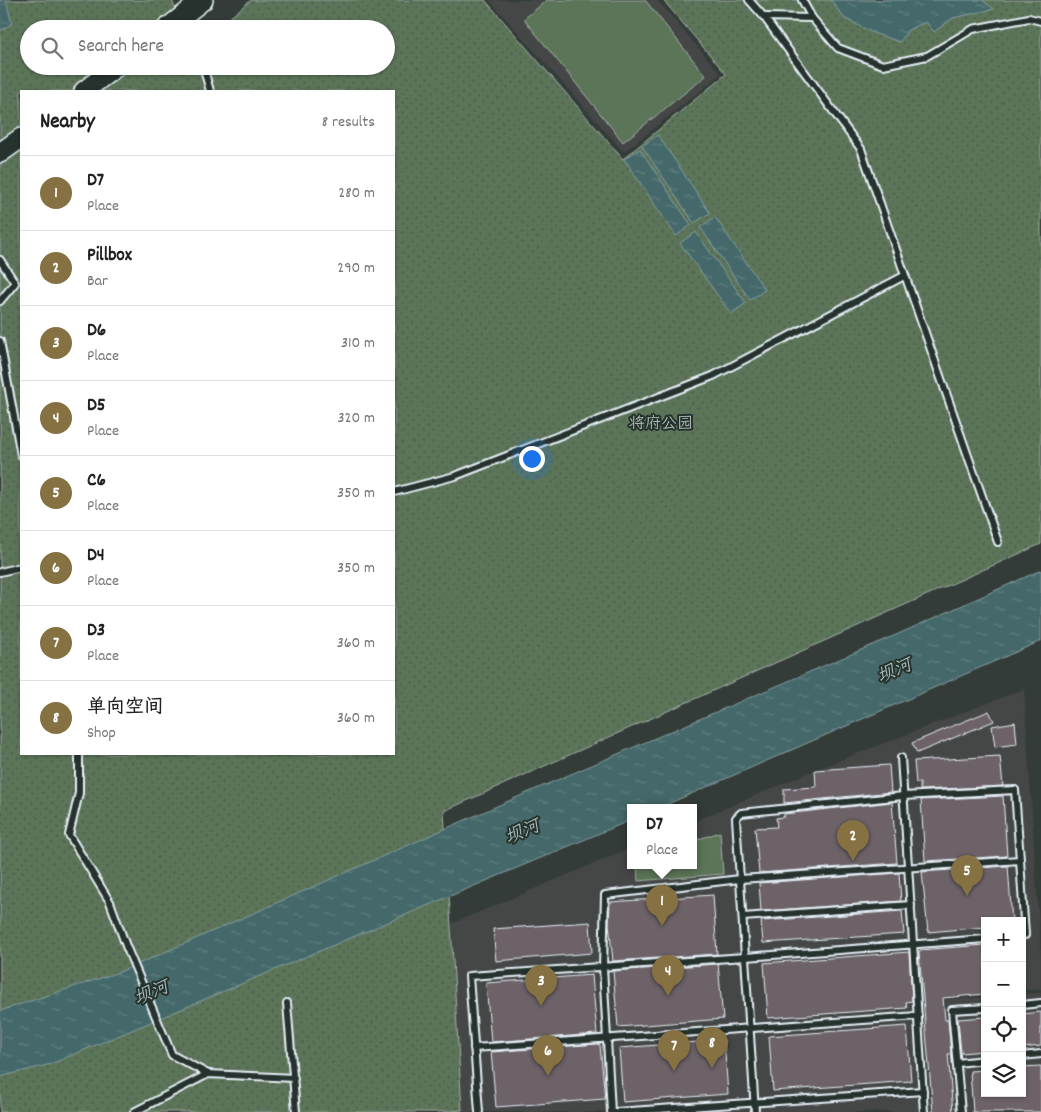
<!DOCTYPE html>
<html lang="en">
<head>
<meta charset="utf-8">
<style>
  :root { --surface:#fff; --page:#f2f2f2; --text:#222; --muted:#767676; --line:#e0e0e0; --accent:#857141 }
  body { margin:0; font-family:Dekko,"LXGW WenKai TC",sans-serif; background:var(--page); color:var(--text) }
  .controls { position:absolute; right:15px; bottom:15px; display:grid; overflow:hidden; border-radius:0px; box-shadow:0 1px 4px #0004 }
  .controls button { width:45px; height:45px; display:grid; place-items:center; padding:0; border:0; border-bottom:1px solid var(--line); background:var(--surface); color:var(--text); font:25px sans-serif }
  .you { position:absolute; left:531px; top:458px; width:18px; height:18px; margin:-12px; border:4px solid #fff; border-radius:50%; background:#1a73e8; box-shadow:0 0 0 8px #1a73e833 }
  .badge { display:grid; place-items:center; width:32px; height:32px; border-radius:50%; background:var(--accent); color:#fff; font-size:16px; font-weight:700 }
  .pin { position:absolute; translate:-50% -41px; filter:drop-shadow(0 1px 2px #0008) }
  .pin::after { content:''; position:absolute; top:26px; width:18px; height:15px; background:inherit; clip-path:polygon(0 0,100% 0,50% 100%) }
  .popup { position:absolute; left:627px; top:804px; width:70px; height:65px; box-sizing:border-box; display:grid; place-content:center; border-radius:0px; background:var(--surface); filter:drop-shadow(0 1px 4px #0005); font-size:16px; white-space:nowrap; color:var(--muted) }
  .popup b { font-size:19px; color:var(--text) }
  .popup::after { content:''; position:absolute; left:50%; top:100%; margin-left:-10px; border:10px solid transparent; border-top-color:var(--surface) }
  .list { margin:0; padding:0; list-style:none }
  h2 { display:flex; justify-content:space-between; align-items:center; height:65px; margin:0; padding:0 20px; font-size:21px }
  h2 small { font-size:16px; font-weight:400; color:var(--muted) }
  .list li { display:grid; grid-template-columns:32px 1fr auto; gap:15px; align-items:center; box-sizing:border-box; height:75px; padding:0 20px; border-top:1px solid var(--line) }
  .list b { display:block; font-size:19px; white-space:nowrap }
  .list p { margin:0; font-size:16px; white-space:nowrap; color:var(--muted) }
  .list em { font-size:16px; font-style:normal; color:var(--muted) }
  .icon { flex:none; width:28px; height:28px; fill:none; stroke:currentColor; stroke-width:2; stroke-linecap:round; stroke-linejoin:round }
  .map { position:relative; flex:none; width:1041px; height:1112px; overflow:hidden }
  .search { position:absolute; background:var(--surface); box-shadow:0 1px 4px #0004; left:20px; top:20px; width:375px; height:55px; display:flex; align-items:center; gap:12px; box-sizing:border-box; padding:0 18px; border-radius:28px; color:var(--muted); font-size:19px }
  .panel { position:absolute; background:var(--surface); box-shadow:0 1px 4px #0004; left:20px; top:90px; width:375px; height:665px; border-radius:0px }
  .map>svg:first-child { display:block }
  .built { fill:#454747 }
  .green { fill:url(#green-dots); stroke:#a2b2a8; fill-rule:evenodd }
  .pitch { fill:#5b7459; stroke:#a2b2a8 }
  .water { fill:url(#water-ripples); stroke:#869fa3 }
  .building { fill:#6c6268; stroke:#e8f1f8 }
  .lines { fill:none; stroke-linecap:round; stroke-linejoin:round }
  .lane-casing { stroke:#e8f1f8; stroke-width:10 }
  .secondary-casing { stroke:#e8f1f8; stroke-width:22 }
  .lane { stroke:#26332d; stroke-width:6 }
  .secondary { stroke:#26332d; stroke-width:19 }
  .labels { text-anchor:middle; stroke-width:4; stroke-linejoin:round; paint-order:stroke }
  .park-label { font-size:16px; fill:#b0bfb8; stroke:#26332d }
  .water-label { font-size:18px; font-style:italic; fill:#a7bbbf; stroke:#26332d }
</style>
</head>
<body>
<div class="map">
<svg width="1041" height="1112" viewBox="0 0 1041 1112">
  <defs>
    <pattern id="green-dots" width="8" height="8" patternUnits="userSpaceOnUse" patternTransform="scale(1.25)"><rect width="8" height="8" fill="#5b7459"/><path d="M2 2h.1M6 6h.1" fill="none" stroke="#4f5c51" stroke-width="1.8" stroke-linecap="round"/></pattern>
    <pattern id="water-ripples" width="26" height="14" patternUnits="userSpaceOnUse" patternTransform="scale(1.25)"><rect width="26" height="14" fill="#45696a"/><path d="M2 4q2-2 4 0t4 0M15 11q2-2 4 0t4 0" fill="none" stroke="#607f80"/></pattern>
  </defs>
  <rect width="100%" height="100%" fill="#343c39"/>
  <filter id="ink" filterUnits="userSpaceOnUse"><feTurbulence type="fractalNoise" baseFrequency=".02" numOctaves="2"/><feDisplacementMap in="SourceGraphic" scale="10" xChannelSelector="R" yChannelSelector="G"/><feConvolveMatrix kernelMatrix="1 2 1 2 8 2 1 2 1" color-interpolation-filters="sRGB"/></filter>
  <g filter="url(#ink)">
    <g class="built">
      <polygon points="489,0 657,0 721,74 624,152"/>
      <polygon points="1024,689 1041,958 1041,989 1022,991 1022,921 985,921 985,994 930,999 938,1112 439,1112 462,1110 451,924 631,848 631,865 693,865 693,822 815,770"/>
      <polygon points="1041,993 1041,1112 939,1112 933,1000 985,997 985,1093 1022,1093 1022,994"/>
    </g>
    <path class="green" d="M0 0H172L182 29H29V66H386V29H216L251 0H485L623 159 726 74 663 0H1041V544L444 811 462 1110 439 1112H0ZM21 91H394V754H21Z"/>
    <g class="pitch">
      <polygon points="547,0 645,0 706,76 623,142 524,19"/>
      <polygon points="720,832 723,874 638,881 637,865 693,865 693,841"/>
    </g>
    <g class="water">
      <polygon points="0,0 6,0 12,24 0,31"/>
      <polygon points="831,0 982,0 994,9 953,18 934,32 926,22 908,30 900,42 873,33 844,18"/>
      <polygon points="658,135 710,213 694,223 642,146"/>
      <polygon points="640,149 691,225 676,236 624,159"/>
      <polygon points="715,217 765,290 750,300 700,227"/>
      <polygon points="696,232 746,303 731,314 680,243"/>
      <polygon points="1041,570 1041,641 661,807 631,807 631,820 51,1064 0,1077 0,1011 122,971 529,792 896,635"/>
    </g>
    <g class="building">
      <polygon points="989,711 994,721 917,753 912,743"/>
      <polygon points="1015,722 1017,744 995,747 992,726"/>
      <polygon points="1000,756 1003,786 920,790 920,783 916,783 914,761"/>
      <polygon points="889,765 891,792 784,803 784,789 816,787 815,770"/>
      <polygon points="1003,796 1007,856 925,861 921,800"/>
      <polygon points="892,802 897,863 759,873 755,828 777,827 776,818 784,817 784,814"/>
      <polygon points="1008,866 1012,921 985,921 985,927 928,932 922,872"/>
      <polygon points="899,873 901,901 761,911 759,883"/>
      <polygon points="713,895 717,954 613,961 609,924 610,902"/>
      <polygon points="902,911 904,934 763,943 761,921"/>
      <polygon points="590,922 592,953 496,961 493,929"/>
      <polygon points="985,945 985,994 943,998 945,1020 948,1020 951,1054 948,1054 953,1112 933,1112 919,952 920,950"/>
      <polygon points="909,952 912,1001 906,1002 907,1008 768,1018 764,963"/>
      <polygon points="718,964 723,1019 618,1027 613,971"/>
      <polygon points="592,975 597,1034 491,1042 486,983"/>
      <polygon points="1041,1012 1041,1046 1022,1048 1022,1014"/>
      <polygon points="985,1017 985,1051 961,1053 958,1019"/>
      <polygon points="907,1026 911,1081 773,1091 769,1036"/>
      <polygon points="724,1040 728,1094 623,1102 619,1048"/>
      <polygon points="597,1044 600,1045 605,1099 496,1107 491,1052"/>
      <polygon points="1041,1066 1041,1112 973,1112 970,1071 985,1070 985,1093 1022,1093 1022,1067"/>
    </g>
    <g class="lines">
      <g class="lane-casing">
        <g id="lane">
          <polyline points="749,0 764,17 861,149 998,542"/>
          <polyline points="802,0 812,18 838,48 883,65 927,56 973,29 1029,18 1041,21"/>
          <polyline points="187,14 193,29"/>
          <polyline points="764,17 812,18"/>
          <polyline points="203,66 210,91"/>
          <polyline points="0,260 15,283 0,301"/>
          <polyline points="0,341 21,455"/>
          <polyline points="394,492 455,476 713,376 904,276"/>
          <polyline points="0,572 21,567"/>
          <polyline points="79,754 79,793 69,835 110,902 126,946 172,1055 208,1074"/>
          <polyline points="901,758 924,1112"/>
          <polyline points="743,917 911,905"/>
          <polyline points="287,1003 296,1112"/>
          <polyline points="1022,1005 1041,1003"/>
          <polyline points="474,1048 918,1016"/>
          <polyline points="1022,1056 1041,1054"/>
          <polyline points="957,1063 985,1060"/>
          <polyline points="134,1112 208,1074 294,1078"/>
          <polyline points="479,1112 469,976 745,957 985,939"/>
          <polyline points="611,1112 603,967 605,895 740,879 1020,860 1025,935 1022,936"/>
          <polyline points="616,1112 923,1091"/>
          <polyline points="755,1112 736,818 741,813 903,796 1015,790 1020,860"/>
          <polyline points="961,1112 952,1010 985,1008"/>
        </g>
      </g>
      <g class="secondary-casing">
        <g id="secondary">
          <polyline points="166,29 203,0"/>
          <polyline points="84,91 117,66"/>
          <polyline points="0,153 21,138"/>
        </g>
      </g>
      <use href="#lane" class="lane"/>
      <use href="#secondary" class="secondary"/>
    </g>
  </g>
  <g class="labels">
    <g class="park-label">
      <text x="661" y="428">将府公园</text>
    </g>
    <g class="water-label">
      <text transform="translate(894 670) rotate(-23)" y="6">坝河</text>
      <text transform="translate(522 831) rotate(-23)" y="6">坝河</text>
      <text transform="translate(151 992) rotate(-23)" y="6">坝河</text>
    </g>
  </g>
</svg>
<div class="controls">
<button>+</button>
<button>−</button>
<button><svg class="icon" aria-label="locate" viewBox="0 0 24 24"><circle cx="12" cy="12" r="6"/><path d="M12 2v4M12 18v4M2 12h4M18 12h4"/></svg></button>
<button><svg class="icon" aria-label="layers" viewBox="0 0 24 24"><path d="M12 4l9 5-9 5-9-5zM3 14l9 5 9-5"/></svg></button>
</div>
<div class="you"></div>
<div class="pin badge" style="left:662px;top:926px">1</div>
<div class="popup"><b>D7</b>Place</div>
<div class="pin badge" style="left:853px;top:861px">2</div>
<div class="pin badge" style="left:541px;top:1006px">3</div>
<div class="pin badge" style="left:668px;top:996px">4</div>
<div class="pin badge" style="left:967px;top:896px">5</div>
<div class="pin badge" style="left:548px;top:1076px">6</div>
<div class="pin badge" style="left:674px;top:1071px">7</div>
<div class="pin badge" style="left:712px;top:1068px">8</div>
<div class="search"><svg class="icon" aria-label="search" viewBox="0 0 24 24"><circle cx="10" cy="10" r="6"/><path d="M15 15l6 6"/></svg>Search here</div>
<section class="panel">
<h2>Nearby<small>8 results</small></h2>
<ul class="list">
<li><span class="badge">1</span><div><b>D7</b><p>Place</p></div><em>280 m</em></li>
<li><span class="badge">2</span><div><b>Pillbox</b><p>Bar</p></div><em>290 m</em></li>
<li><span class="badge">3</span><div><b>D6</b><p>Place</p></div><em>310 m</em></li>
<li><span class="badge">4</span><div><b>D5</b><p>Place</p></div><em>320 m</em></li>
<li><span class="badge">5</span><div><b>C6</b><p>Place</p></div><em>350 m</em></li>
<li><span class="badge">6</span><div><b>D4</b><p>Place</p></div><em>350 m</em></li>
<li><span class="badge">7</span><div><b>D3</b><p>Place</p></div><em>360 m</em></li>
<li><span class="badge">8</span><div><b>单向空间</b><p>Shop</p></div><em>360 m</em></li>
</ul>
</section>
</div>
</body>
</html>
